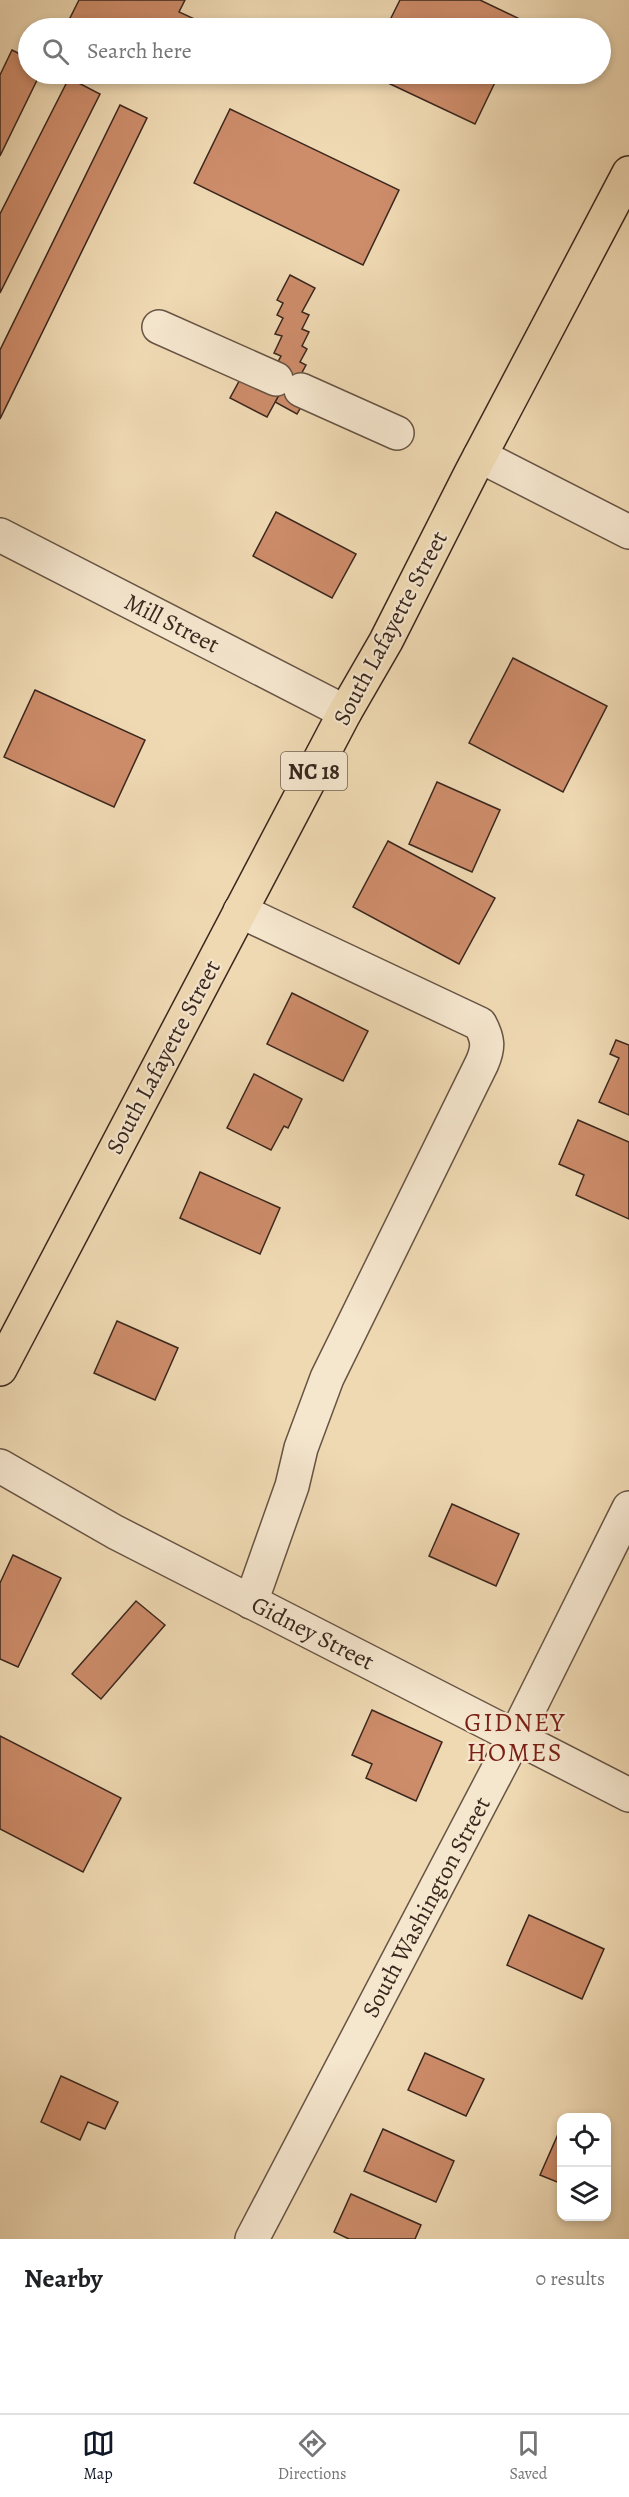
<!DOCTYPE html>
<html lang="en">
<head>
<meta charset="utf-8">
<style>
  :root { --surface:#fff; --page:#f6f6f6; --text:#202124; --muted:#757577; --line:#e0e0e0; --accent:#111827 }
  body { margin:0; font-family:Alegreya,serif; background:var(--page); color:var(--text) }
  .controls { position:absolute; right:18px; bottom:18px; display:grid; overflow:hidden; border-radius:12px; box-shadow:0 3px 9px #0003 }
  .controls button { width:54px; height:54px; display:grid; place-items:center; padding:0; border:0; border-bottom:2px solid var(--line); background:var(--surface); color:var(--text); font:30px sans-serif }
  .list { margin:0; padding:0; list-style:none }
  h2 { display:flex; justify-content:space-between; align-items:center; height:78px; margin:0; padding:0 24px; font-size:26px }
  h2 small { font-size:20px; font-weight:400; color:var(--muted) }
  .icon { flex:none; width:33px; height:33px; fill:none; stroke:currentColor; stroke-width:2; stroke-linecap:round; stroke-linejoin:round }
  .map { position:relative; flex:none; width:629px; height:2239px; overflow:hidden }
  .search { position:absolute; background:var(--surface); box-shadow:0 3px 9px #0003; left:18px; right:18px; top:18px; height:66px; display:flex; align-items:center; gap:15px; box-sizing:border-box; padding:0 21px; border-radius:33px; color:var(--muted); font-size:22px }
  .sheet { height:174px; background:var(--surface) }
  nav { display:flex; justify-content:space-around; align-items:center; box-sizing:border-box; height:84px; border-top:2px solid var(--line); background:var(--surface); font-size:16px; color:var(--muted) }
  nav a { display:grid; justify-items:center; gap:3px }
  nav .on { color:var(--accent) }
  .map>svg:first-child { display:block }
  .building { fill:#cd8c6a; stroke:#3a271e; stroke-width:1.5 }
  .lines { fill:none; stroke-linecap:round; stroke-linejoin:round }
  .minor-casing { stroke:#675443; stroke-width:36 }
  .major-casing { stroke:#3a271e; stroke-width:36 }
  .minor { stroke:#f5e6ce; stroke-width:33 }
  .major { stroke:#efd9b3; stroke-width:33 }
  .labels { text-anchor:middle; stroke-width:4.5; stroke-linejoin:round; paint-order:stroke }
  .shield { fill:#f5e6ce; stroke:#726053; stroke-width:1.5 }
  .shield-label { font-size:22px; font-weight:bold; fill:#3a271e }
  .street-label { font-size:24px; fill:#3a271e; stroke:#f5e6ce }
  .neighbourhood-label { font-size:26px; letter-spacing:1.5px; fill:#7a1f14; stroke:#f5e6ce }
</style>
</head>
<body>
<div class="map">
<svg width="629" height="2239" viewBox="0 0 629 2239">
  <rect width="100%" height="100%" fill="#efd9b3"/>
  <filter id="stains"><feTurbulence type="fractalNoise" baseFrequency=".00333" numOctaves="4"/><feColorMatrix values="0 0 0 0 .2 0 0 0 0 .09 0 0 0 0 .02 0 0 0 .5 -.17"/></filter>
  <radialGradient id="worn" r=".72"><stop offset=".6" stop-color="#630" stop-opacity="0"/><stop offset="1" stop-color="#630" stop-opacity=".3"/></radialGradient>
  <g class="building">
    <polygon points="79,0 185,0 179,12 199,21 195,28 81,28 68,22"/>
    <polygon points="400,0 480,0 524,21 521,28 386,28"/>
    <polygon points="12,50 28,58 28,74 40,74 0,156 0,75"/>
    <polygon points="369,74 499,74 475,124"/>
    <polygon points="69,78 100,94 0,293 0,214"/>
    <polygon points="120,105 147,118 0,419 0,350"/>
    <polygon points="230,109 399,190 363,265 194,183"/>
    <polygon points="290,275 315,288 302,312 309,315 302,329 309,332 302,346 307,349 300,362 306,365 298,380 305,400 297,414 275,402 280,393 274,369 281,356 274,353 282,336 275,334 283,318 277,315 283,303 277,300"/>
    <polygon points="243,374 280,393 267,417 230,398"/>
    <polygon points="276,512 356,554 332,598 253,556"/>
    <polygon points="513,658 607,706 563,792 469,743"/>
    <polygon points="35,690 145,740 114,807 4,757"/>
    <polygon points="437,782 500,810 472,872 409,844"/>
    <polygon points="388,841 495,898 459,964 353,907"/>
    <polygon points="292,993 368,1031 343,1081 267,1044"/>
    <polygon points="616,1040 629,1045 629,1115 599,1102 619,1058 610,1054"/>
    <polygon points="254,1074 302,1099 288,1128 284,1126 271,1150 227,1128"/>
    <polygon points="578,1120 629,1142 629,1219 576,1195 584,1175 559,1164"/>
    <polygon points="200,1172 280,1208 260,1254 180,1218"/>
    <polygon points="117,1321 178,1348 155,1400 94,1373"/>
    <polygon points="452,1504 519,1534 496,1586 429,1556"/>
    <polygon points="13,1555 61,1578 18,1667 0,1659 0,1583"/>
    <polygon points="136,1601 165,1625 101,1699 72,1674"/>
    <polygon points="372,1710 442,1742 416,1801 366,1778 372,1764 352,1755"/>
    <polygon points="0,1736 121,1798 83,1872 0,1829"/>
    <polygon points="529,1915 604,1949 582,1999 507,1965"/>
    <polygon points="425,2053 484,2079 466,2116 408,2090"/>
    <polygon points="61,2076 118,2102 105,2129 88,2122 80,2140 41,2122"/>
    <polygon points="383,2129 454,2161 436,2202 364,2171"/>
    <polygon points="559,2132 562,2133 562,2184 540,2175"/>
    <polygon points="351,2194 421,2225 415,2239 349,2239 334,2232"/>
  </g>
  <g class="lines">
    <g class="minor-casing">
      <g id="minor">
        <polyline points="159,327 276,379"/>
        <polyline points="301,390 397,433"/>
        <polyline points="480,456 629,532"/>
        <polyline points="0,535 345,712"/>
        <path d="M240 911 480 1024C488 1039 489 1047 482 1063L327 1378 301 1448 292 1486 251 1602"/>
        <polyline points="0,1466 115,1532 629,1795"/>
        <polyline points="252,2239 515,1737 629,1508"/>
      </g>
    </g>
    <g class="major-casing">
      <polyline id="major" points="0,1369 345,712 386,641 471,473 629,173"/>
    </g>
    <use href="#minor" class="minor"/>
    <use href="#major" class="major"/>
  </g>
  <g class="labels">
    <rect class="shield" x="281" y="752" width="66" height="38" rx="4.5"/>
    <g class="shield-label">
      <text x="314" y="779">NC 18</text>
    </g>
    <g class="street-label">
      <text transform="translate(172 623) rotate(27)" y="8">Mill Street</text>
      <text transform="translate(390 628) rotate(-62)" y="8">South Lafayette Street</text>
      <text transform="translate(163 1057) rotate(-62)" y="8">South Lafayette Street</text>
      <text transform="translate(313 1633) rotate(27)" y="8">Gidney Street</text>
      <text transform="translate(426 1907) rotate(-62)" y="8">South Washington Street</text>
    </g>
    <g class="neighbourhood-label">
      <text x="515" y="1731">GIDNEY<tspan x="515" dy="30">HOMES</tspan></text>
    </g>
  </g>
  <rect width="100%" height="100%" filter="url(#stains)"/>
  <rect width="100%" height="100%" fill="url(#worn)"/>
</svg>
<div class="controls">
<button><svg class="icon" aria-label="locate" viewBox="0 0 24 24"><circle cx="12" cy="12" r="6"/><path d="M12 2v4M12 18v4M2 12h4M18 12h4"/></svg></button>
<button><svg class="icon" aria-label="layers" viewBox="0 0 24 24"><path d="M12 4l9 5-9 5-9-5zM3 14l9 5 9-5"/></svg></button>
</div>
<div class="search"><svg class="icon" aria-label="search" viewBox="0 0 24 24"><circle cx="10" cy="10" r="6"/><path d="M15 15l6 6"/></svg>Search here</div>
</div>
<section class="sheet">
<h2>Nearby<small>0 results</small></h2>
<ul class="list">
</ul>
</section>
<nav>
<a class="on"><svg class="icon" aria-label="map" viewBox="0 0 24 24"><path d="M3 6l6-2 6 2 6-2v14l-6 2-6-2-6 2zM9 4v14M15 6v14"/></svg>Map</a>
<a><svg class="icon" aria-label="directions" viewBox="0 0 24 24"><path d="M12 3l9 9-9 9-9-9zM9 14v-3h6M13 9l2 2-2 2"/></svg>Directions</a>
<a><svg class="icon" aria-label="saved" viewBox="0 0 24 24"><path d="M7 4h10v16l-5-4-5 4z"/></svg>Saved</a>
</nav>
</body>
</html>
